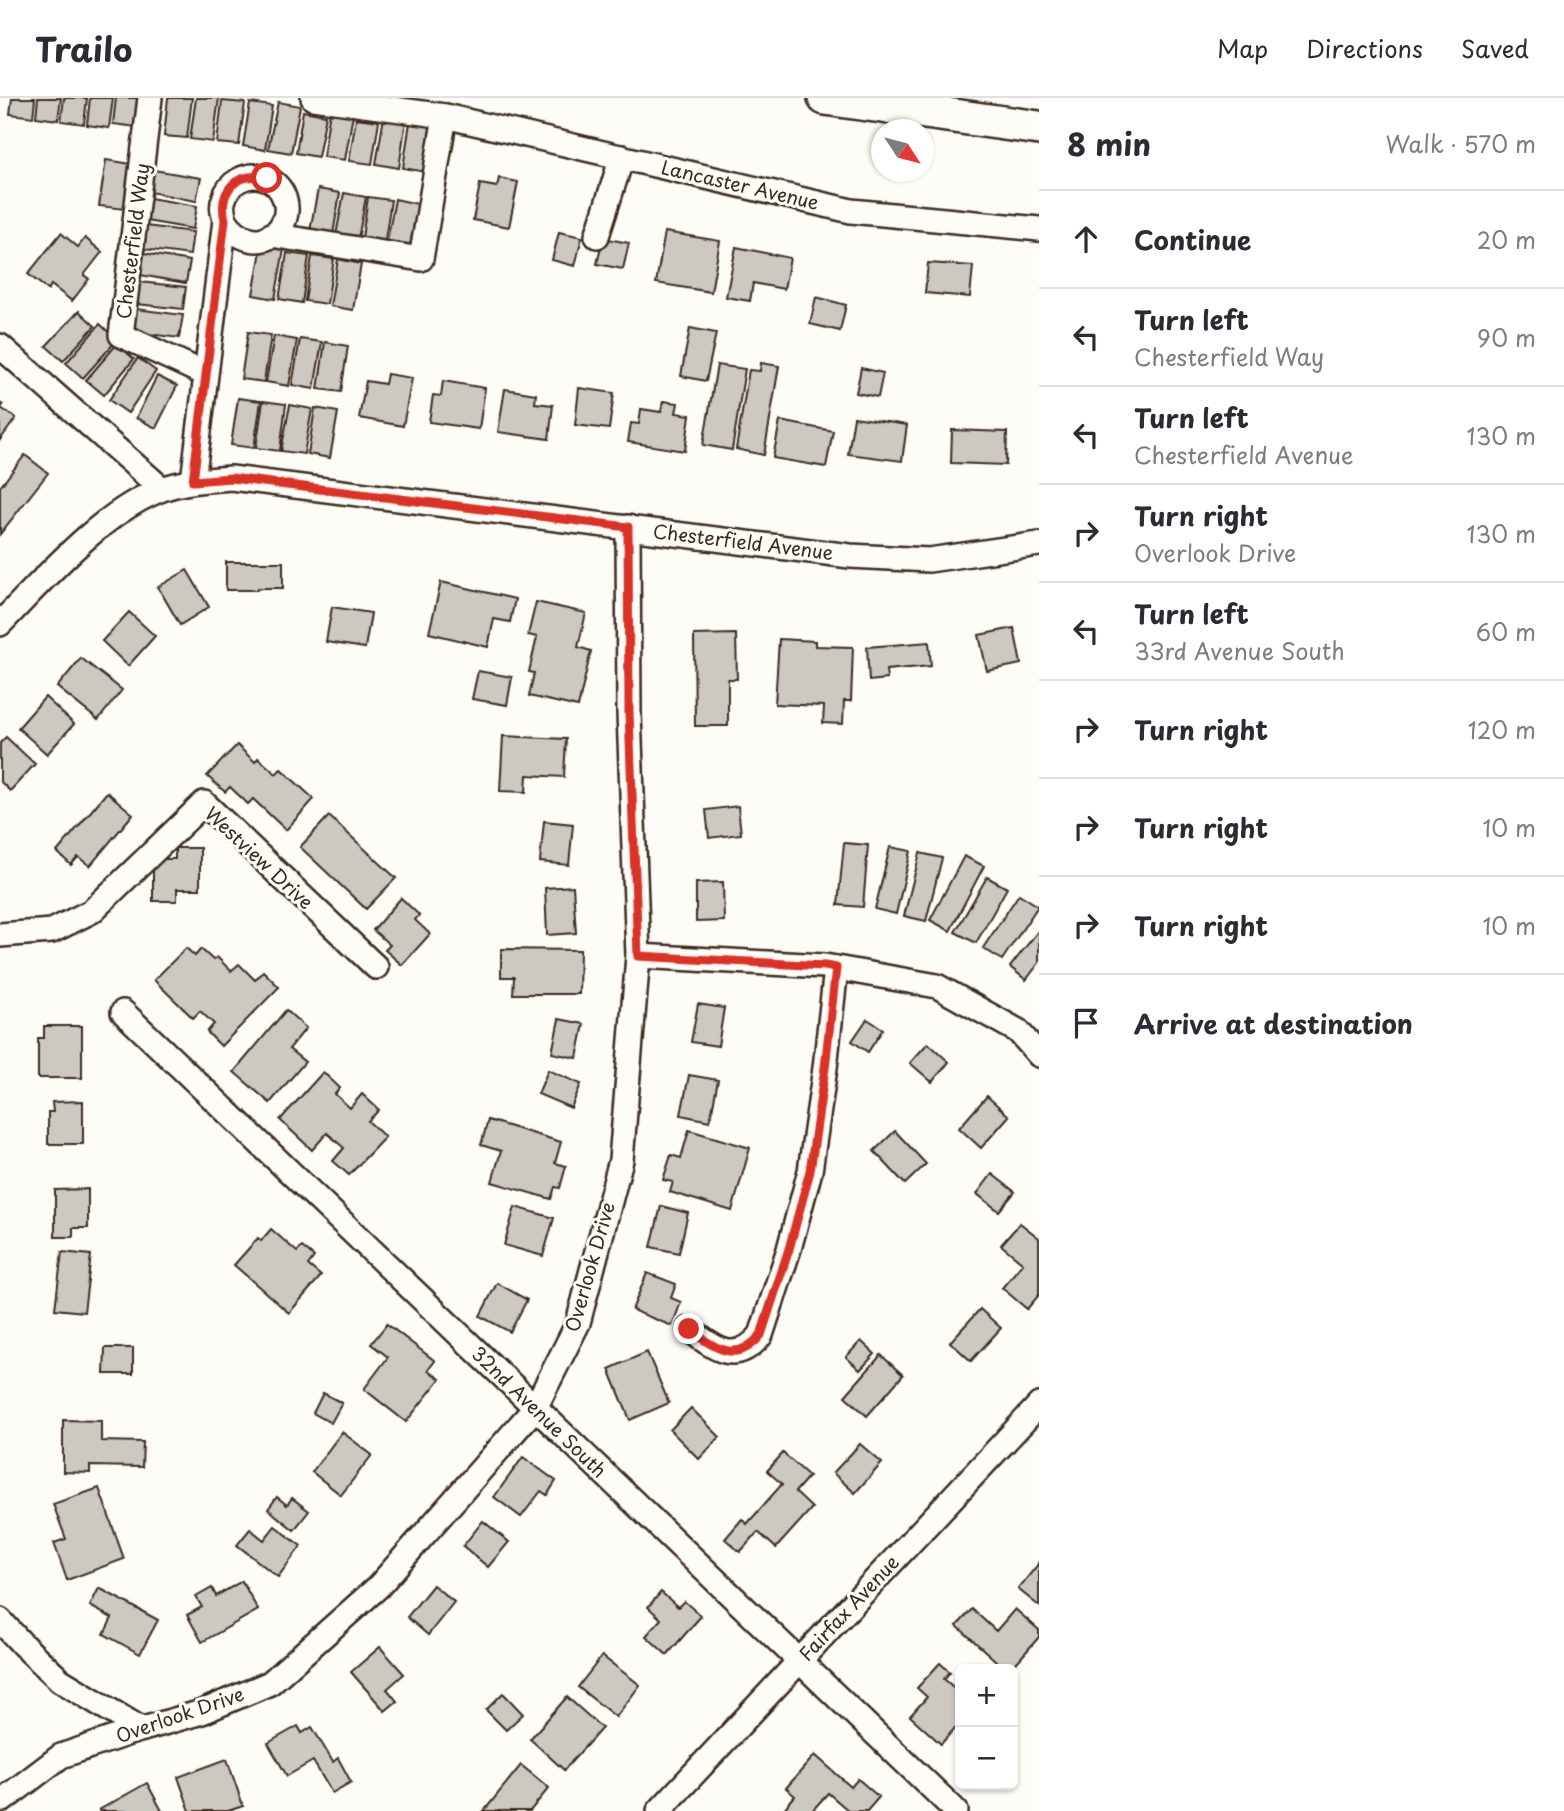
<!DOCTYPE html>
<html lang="en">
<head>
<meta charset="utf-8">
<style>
  :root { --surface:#fff; --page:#f2f2f3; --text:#2b2b33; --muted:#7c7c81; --line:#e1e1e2 }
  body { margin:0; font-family:"Playpen Sans",sans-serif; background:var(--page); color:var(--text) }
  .controls { position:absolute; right:21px; bottom:21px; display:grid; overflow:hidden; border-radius:10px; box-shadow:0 2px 5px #0004 }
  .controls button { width:63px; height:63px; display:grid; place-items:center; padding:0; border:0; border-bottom:2px solid var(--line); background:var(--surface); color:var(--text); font:35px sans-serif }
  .compass { position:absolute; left:871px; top:21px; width:63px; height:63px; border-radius:50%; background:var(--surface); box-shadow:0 2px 5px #0004; rotate:126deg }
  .stop { position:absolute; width:21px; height:21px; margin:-16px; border:5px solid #d93025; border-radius:50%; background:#fff }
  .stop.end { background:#d93025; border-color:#fff; box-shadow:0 2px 7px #0008 }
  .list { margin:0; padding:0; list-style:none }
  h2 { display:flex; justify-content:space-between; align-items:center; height:91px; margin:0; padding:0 28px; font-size:30px }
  h2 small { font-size:23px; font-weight:400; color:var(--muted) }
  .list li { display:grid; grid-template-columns:46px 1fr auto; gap:21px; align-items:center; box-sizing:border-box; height:98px; padding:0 28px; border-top:2px solid var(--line) }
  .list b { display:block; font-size:26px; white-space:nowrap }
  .list p { margin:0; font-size:23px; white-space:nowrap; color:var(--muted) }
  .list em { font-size:23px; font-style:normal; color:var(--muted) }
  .icon { flex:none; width:38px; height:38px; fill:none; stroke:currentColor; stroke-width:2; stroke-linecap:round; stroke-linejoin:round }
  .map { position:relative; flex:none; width:1039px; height:1713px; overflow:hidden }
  header { display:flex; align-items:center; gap:42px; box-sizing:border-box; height:98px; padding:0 35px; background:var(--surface); border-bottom:2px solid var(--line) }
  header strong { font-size:33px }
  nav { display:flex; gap:38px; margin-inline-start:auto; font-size:24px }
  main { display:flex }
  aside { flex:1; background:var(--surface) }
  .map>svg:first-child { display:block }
  .building { fill:#cdc8c2; stroke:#3b2a1e; stroke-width:2 }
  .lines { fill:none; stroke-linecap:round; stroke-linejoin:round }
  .minor-casing { stroke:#3b2a1e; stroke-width:28 }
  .highway-casing { stroke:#3b2a1e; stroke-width:38 }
  .minor { stroke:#fdfcf7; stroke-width:23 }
  .highway { stroke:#fdfcf7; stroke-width:33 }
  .route { stroke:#d93025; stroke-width:9 }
  .labels { text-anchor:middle; stroke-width:6; stroke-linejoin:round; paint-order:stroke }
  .street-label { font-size:19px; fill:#3b2a1e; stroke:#fdfcf7 }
</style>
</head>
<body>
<header>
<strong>Trailo</strong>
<nav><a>Map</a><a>Directions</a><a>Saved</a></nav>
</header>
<main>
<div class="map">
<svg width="1039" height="1713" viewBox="0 0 1039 1713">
  <rect width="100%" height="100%" fill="#fdfcf7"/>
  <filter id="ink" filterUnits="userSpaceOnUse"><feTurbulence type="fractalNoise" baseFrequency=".0143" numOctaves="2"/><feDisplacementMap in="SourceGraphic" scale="14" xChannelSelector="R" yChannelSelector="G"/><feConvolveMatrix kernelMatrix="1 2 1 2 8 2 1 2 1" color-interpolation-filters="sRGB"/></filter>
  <g filter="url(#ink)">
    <g class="building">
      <polygon points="12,0 35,0 33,19 10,16"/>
      <polygon points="38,0 61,0 58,22 36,19"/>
      <polygon points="64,0 87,0 84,26 61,23"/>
      <polygon points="90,0 113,0 109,30 87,27"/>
      <polygon points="116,0 139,0 136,29 113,26"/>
      <polygon points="168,0 192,0 187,40 164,38"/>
      <polygon points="196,0 219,0 213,44 190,41"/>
      <polygon points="222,3 245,5 239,47 217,45"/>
      <polygon points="278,4 300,8 291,55 268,51"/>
      <polygon points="250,5 272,8 265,52 243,48"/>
      <polygon points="330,12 353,16 345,62 323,59"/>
      <polygon points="303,13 326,17 318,59 296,55"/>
      <polygon points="384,19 406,22 399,70 376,66"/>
      <polygon points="356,20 379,23 372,66 349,63"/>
      <polygon points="410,24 433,28 426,74 403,70"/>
      <polygon points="106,62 132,66 125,111 99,108"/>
      <polygon points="154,72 201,80 196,103 150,94"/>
      <polygon points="499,80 518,84 509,129 473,122 480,86 497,89"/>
      <polygon points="318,91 340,95 332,142 309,138"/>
      <polygon points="344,95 366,99 357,146 335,142"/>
      <polygon points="368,99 391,102 384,149 361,146"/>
      <polygon points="150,100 197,108 193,131 146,123"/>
      <polygon points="395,101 418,106 409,153 386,149"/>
      <polygon points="146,128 193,134 190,157 143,151"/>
      <polygon points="559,134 582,139 575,168 552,162"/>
      <polygon points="665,134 720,143 711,194 656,185"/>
      <polygon points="61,135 78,149 85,140 102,154 84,177 89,181 72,203 51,187 48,192 28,176"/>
      <polygon points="603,140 629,145 623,171 597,166"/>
      <polygon points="262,147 284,151 275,201 253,197"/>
      <polygon points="736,149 790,160 784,191 753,185 750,203 726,199"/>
      <polygon points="144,155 190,163 186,185 140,177"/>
      <polygon points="287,155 309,158 302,205 279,201"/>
      <polygon points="312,158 334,161 327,206 305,203"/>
      <polygon points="338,161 361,166 353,212 330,208"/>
      <polygon points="928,165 973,168 970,199 925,195"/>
      <polygon points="139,184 186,189 183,211 137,206"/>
      <polygon points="816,199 846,207 840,233 810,226"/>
      <polygon points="136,211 183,217 179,240 133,234"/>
      <polygon points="79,213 95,228 63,263 46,248"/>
      <polygon points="100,226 117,242 83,280 66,265"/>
      <polygon points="690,230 716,235 706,283 681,278"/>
      <polygon points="248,234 271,237 264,284 241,281"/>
      <polygon points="274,238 297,242 289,288 266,284"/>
      <polygon points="300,241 322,244 314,291 292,287"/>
      <polygon points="325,244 348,248 341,294 318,291"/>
      <polygon points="117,246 134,261 104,297 86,282"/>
      <polygon points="138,260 156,273 128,315 109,302"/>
      <polygon points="761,265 779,268 764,357 736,351 749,272 760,273"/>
      <polygon points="717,267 745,271 732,352 703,347"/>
      <polygon points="861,270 883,275 878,299 856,295"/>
      <polygon points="387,276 412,280 403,328 359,320 366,283 385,286"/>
      <polygon points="157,278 177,288 156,330 136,320"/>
      <polygon points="443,283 485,290 479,331 429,324 433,297 441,298"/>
      <polygon points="579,290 614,295 609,331 575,327"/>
      <polygon points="505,291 536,296 535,305 553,307 549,341 498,334"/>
      <polygon points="238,300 261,303 254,350 231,347"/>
      <polygon points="263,303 286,306 280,353 256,350"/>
      <polygon points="663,303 678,305 676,315 690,317 685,353 628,344 631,325 639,326 641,311 661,314"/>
      <polygon points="0,305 3,307 1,310 16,320 0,342"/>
      <polygon points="290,307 312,311 304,356 281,353"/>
      <polygon points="315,310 338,314 330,360 308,356"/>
      <polygon points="854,319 907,327 902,363 848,356"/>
      <polygon points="780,323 833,333 826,369 773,360"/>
      <polygon points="952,332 1007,334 1006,367 951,365"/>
      <polygon points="25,357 48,375 0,436 0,389"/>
      <polygon points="226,464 283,464 283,490 258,490 257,492 226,492"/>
      <polygon points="187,472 209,509 180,527 158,489"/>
      <polygon points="441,484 515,501 510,524 494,521 488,549 429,535"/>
      <polygon points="536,504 586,515 578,549 591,553 578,609 529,598 534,575 529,574 537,539 528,537"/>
      <polygon points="332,509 371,515 365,550 326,544"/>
      <polygon points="129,514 155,538 128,568 102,543"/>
      <polygon points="1014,530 1021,566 987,573 979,537"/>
      <polygon points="736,536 737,581 728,581 728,628 695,628 694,537"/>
      <polygon points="779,541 815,543 815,548 853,549 851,603 844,603 843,626 823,625 824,608 775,606"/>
      <polygon points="929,544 931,568 886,572 887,581 869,583 867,549"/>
      <polygon points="81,560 122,592 98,622 57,589"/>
      <polygon points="478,573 512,579 507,607 472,601"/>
      <polygon points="45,599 74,626 47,656 18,630"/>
      <polygon points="503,638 566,641 564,679 527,677 526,694 500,693"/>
      <polygon points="6,639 35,666 10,693 0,683 0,645"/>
      <polygon points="237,647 255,664 258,660 276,676 281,671 314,701 286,732 253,701 248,706 230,689 225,694 207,678"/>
      <polygon points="107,694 133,716 90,768 78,759 71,767 57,754"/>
      <polygon points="738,708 741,736 709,740 706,712"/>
      <polygon points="329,718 396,780 366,811 300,749"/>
      <polygon points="544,723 573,726 569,767 540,764"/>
      <polygon points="844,745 868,747 863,809 838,807"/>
      <polygon points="890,749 911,753 896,816 875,811"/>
      <polygon points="175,750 200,750 200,791 177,791 177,803 153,803 153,761 175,761"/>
      <polygon points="920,755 942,760 926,823 904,818"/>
      <polygon points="964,758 984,768 950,833 930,822"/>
      <polygon points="987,779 1007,790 976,845 955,834"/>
      <polygon points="723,784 724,823 696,824 696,785"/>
      <polygon points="573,788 576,835 547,837 545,790"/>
      <polygon points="1019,796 1038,808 1002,862 983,850"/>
      <polygon points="401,800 419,817 415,822 430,836 402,867 385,852 390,847 373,832"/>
      <polygon points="1039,832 1039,865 1026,882 1010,869"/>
      <polygon points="186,850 195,858 201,851 213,862 217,859 231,873 239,866 255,882 263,873 279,889 221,948 207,934 214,926 200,913 193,920 154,882"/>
      <polygon points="501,851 580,852 579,896 513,896 514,879 501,879"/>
      <polygon points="698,906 724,910 718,948 691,944"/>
      <polygon points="286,912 306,930 289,951 305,964 270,1005 234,974"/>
      <polygon points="559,921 584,926 577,960 552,955"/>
      <polygon points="867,921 883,931 868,954 852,943"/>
      <polygon points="44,928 82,928 82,980 38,980 38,940 44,940"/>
      <polygon points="928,945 949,964 932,984 910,965"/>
      <polygon points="548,972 581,986 571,1010 538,996"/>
      <polygon points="323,974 340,990 335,996 350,1010 362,996 379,1012 368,1023 385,1039 349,1077 333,1063 344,1050 327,1035 312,1052 280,1022"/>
      <polygon points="689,977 718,982 710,1023 681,1017"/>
      <polygon points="987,998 1009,1018 981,1050 959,1030"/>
      <polygon points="83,1003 83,1046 48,1046 48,1014 53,1014 52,1004"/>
      <polygon points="488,1022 561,1044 555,1065 566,1068 560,1090 555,1089 551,1101 492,1084 501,1053 481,1047"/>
      <polygon points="689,1032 750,1050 732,1113 670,1094 673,1084 663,1082 671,1057 681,1060"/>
      <polygon points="895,1033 926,1066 905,1086 874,1053"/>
      <polygon points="992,1076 1015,1094 999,1113 977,1096"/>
      <polygon points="88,1091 88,1130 73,1130 73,1139 55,1139 55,1092"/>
      <polygon points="661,1108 688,1115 679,1155 651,1149"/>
      <polygon points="515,1109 554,1120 543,1158 504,1147"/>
      <polygon points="1020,1125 1039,1140 1039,1197 1027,1211 1002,1190 1023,1165 1001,1147"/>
      <polygon points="271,1131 297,1154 302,1149 314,1159 308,1167 321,1178 289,1215 234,1167 258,1140 261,1143"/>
      <polygon points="62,1154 91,1157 84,1214 55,1211"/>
      <polygon points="647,1175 676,1186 671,1200 681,1204 672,1228 632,1212"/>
      <polygon points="497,1185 527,1202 510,1234 480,1218"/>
      <polygon points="980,1211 1001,1230 971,1263 950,1244"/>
      <polygon points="387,1226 435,1263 428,1272 440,1281 406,1324 364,1291 388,1259 371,1246"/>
      <polygon points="861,1243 875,1256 860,1272 846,1259"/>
      <polygon points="105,1250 133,1250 133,1276 104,1276"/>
      <polygon points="647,1254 669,1305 630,1322 609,1271"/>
      <polygon points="881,1257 903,1277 867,1318 845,1298"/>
      <polygon points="323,1295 342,1305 331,1325 313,1315"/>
      <polygon points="691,1310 720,1339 699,1361 670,1332"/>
      <polygon points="63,1322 101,1323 101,1343 143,1344 142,1369 90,1368 90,1375 63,1374"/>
      <polygon points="342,1334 372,1357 341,1397 312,1374"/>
      <polygon points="860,1346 882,1365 855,1395 833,1375"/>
      <polygon points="783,1355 809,1378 795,1394 812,1410 776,1450 758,1434 740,1454 725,1441 742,1421 747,1426 782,1386 767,1373"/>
      <polygon points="523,1359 556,1383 547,1397 541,1393 521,1419 494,1399"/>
      <polygon points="99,1390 124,1461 67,1482 54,1445 66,1441 53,1406"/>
      <polygon points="277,1399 287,1407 292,1400 309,1413 294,1432 268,1411"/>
      <polygon points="483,1423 509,1444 488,1469 463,1448"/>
      <polygon points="275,1428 301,1448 278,1479 237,1447 250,1431 264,1442"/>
      <polygon points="1039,1465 1039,1508 1018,1491"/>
      <polygon points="242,1483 258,1512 202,1544 187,1517 202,1509 196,1499 212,1490 216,1498"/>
      <polygon points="433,1487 454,1504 428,1537 407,1519"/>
      <polygon points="99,1490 158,1522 140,1556 104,1536 112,1520 90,1508"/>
      <polygon points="661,1494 678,1509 684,1503 701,1518 667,1557 646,1538 661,1521 648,1509"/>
      <polygon points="972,1511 996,1533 1015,1511 1039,1532 1039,1539 1011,1571 1005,1571 957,1528"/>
      <polygon points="380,1549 404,1576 387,1591 397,1603 385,1613 351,1574"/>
      <polygon points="602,1558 640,1587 616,1619 578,1589"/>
      <polygon points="940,1565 950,1574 944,1581 960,1595 960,1635 955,1630 941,1646 910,1618 927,1599 917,1590"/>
      <polygon points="503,1595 523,1616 506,1632 486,1612"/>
      <polygon points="567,1599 602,1630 564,1672 530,1641"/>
      <polygon points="298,1628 302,1635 312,1629 333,1664 338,1660 351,1684 332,1695 313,1663 287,1678 268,1645"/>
      <polygon points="815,1657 851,1689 858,1681 879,1699 867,1713 849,1713 828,1695 812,1713 782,1713 795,1698 786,1690"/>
      <polygon points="227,1661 243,1708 228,1713 190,1713 178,1679"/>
      <polygon points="521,1667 549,1690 530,1713 484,1713"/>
      <polygon points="147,1685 162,1713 100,1713 99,1712"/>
    </g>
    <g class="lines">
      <g class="minor-casing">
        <g id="minor">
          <polyline points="150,0 121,237 205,276"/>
          <polyline points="445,18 851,113 1039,131"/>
          <polyline points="271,137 421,161 445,18 313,0"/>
          <polyline points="597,138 622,59"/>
          <polyline points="0,248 162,391"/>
          <path d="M193 383 225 122C223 115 221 108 224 101 229 84 246 75 262 79 284 84 294 113 279 131 262 151 237 141 225 122"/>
          <path d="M0 526C46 479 100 415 162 391 184 383 208 382 231 380L850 458 929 462 1039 446"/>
          <polyline points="0,837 52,833 92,813 204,705 376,869"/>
          <polyline points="638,858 825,868 937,888 1018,933 1039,957"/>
          <polyline points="123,914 956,1713"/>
          <path d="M689 1231C715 1251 735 1268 761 1237L789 1151 810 1073 825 970 836 870"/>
          <polyline points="0,1522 23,1547 60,1582 141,1631"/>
          <polyline points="3,1702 61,1658 129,1635 202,1614 270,1585 378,1489 535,1310 578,1225 621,1062 638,858 629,615 628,429"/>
          <polyline points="659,1713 1039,1307"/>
        </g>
      </g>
      <g class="highway-casing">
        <polyline id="highway" points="825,0 1039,30"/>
      </g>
      <use href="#minor" class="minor"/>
      <use href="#highway" class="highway"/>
    </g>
  </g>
  <g class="lines" filter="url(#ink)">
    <path class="route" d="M267 80C237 73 218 92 225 122L193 383 231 380 628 429 629 615 638 858 825 868 836 870 825 970 810 1073 789 1151 761 1237C736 1267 715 1250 689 1231"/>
  </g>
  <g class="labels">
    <g class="street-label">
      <text transform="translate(740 87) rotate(13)" y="7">Lancaster Avenue</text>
      <text transform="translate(133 143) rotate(-83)" y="7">Chesterfield Way</text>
      <text transform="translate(743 444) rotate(7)" y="7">Chesterfield Avenue</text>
      <text transform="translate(259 760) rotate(43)" y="7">Westview Drive</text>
      <text transform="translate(590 1169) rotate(-74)" y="7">Overlook Drive</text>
      <text transform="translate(539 1314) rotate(44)" y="7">32nd Avenue South</text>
      <text transform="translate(849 1510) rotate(-47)" y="7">Fairfax Avenue</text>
      <text transform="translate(180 1617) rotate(-19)" y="7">Overlook Drive</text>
    </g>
  </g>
</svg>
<div class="controls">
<button>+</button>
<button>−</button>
</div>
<svg class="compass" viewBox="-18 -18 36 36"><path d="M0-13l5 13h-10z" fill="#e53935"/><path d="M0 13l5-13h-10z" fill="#7c7c81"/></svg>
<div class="stop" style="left:267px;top:80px"></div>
<div class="stop end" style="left:689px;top:1231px"></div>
</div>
<aside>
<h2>8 min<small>Walk · 570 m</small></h2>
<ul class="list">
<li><svg class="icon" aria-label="ahead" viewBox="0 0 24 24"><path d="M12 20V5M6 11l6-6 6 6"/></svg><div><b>Continue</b></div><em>20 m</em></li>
<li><svg class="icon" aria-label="left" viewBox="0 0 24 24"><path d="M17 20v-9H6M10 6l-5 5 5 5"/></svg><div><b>Turn left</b><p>Chesterfield Way</p></div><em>90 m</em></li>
<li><svg class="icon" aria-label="left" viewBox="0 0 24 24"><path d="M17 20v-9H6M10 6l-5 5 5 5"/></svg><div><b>Turn left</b><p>Chesterfield Avenue</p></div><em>130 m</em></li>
<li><svg class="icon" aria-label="right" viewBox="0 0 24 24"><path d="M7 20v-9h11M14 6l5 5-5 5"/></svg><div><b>Turn right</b><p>Overlook Drive</p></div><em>130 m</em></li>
<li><svg class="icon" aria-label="left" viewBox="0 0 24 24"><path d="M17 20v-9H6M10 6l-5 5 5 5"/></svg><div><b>Turn left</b><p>33rd Avenue South</p></div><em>60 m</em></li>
<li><svg class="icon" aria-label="right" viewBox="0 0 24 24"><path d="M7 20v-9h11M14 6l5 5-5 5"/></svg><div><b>Turn right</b></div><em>120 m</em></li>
<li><svg class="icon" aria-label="right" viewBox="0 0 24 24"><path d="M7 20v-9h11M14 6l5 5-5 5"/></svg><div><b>Turn right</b></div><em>10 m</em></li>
<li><svg class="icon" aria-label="right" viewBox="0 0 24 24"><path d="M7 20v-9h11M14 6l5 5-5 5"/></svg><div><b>Turn right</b></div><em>10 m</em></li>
<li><svg class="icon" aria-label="arrive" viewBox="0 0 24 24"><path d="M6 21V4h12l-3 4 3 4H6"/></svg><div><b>Arrive at destination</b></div></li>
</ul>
</aside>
</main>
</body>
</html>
